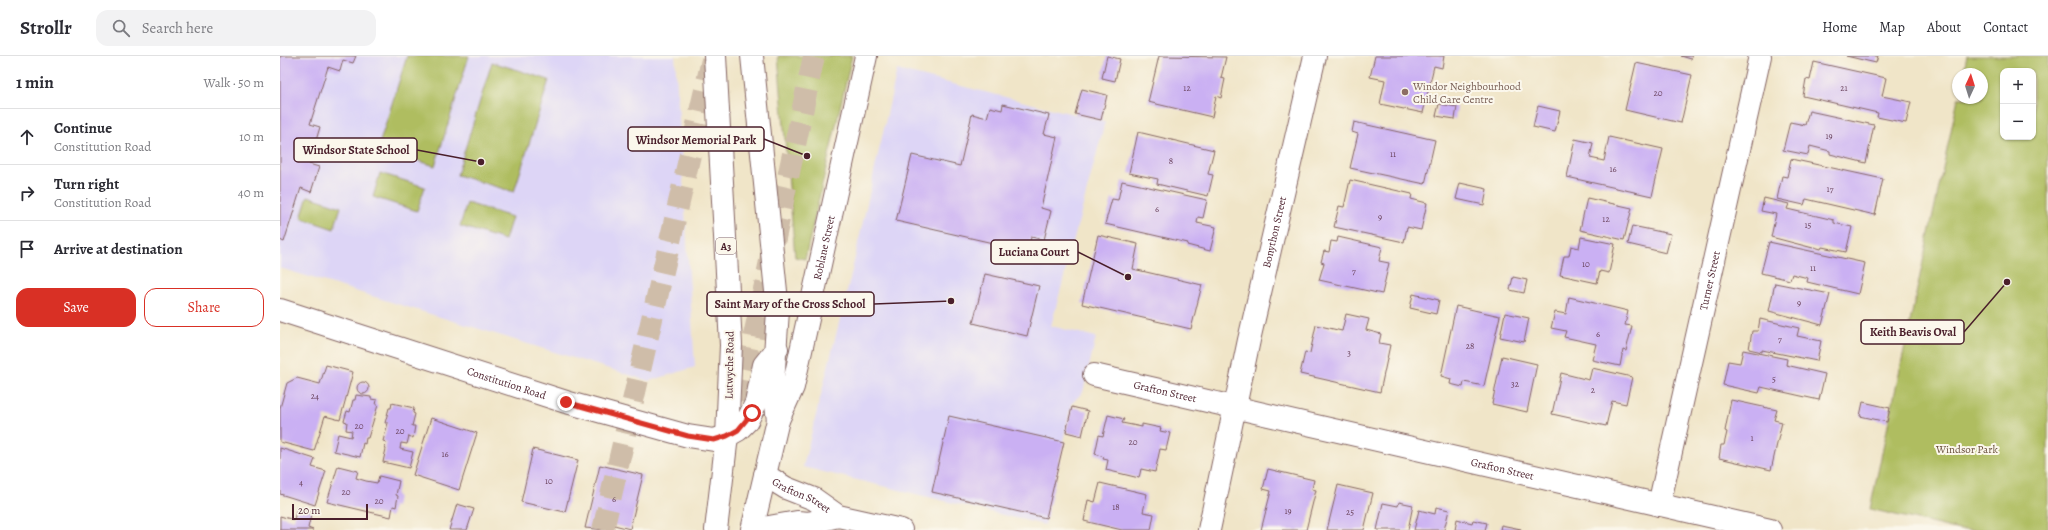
<!DOCTYPE html>
<html lang="en">
<head>
<meta charset="utf-8">
<style>
  :root { --surface:#fff; --page:#f2f2f3; --text:#2b2b33; --muted:#7c7c81; --line:#e1e1e2; --accent:#d93025 }
  body { margin:0; font-family:Alegreya,serif; background:var(--page); color:var(--text) }
  .controls { position:absolute; right:12px; top:12px; display:grid; overflow:hidden; border-radius:8px; box-shadow:0 1px 3px #0004 }
  .controls button { width:36px; height:36px; display:grid; place-items:center; padding:0; border:0; border-bottom:1px solid var(--line); background:var(--surface); color:var(--text); font:20px sans-serif }
  .compass { position:absolute; left:1672px; top:12px; width:36px; height:36px; border-radius:50%; background:var(--surface); box-shadow:0 1px 3px #0004; rotate:4deg }
  .scale { position:absolute; left:12px; bottom:10px; width:76px; box-sizing:border-box; padding-left:4px; border:2px solid #4a1f2b; border-top:0; font-size:11px; line-height:14px; white-space:nowrap; color:#4a1f2b; -webkit-text-stroke:3px #fbf7ec; paint-order:stroke }
  .stop { position:absolute; width:12px; height:12px; margin:-9px; border:3px solid #d93025; border-radius:50%; background:#fff }
  .stop.end { background:#d93025; border-color:#fff; box-shadow:0 1px 4px #0008 }
  .list { margin:0; padding:0; list-style:none }
  h2 { display:flex; justify-content:space-between; align-items:center; height:52px; margin:0; padding:0 16px; font-size:17px }
  h2 small { font-size:13px; font-weight:400; color:var(--muted) }
  .list li { display:grid; grid-template-columns:26px 1fr auto; gap:12px; align-items:center; box-sizing:border-box; height:56px; padding:0 16px; border-top:1px solid var(--line) }
  .list b { display:block; font-size:15px; white-space:nowrap }
  .list p { margin:0; font-size:13px; white-space:nowrap; color:var(--muted) }
  .list em { font-size:13px; font-style:normal; color:var(--muted) }
  .actions { display:flex; gap:8px; padding:12px 16px }
  .actions a { flex:1; padding:9px 0; border:1px solid var(--accent); border-radius:12px; text-align:center; font-size:14px; color:var(--accent) }
  .actions .main { background:var(--accent); color:#fff }
  .icon { flex:none; width:22px; height:22px; fill:none; stroke:currentColor; stroke-width:2; stroke-linecap:round; stroke-linejoin:round }
  .map { position:relative; flex:none; width:1768px; height:474px; overflow:hidden }
  header { display:flex; align-items:center; gap:24px; box-sizing:border-box; height:56px; padding:0 20px; background:var(--surface); border-bottom:1px solid var(--line) }
  header strong { font-size:19px }
  nav { display:flex; gap:22px; margin-inline-start:auto; font-size:14px }
  .search { width:280px; height:36px; background:var(--page); display:flex; align-items:center; gap:10px; box-sizing:border-box; padding:0 14px; border-radius:12px; color:var(--muted); font-size:15px }
  main { display:flex }
  aside { flex:1; background:var(--surface) }
  .map>svg:first-child { display:block }
  .built { fill:#ddd5f6 }
  .green { fill:#afbd60; stroke:#7c6e46; fill-rule:evenodd }
  .building { fill:#cab0f3 }
  .lines { fill:none; stroke-linecap:round; stroke-linejoin:round }
  .motorway-tunnel { stroke:#cfbda9; stroke-width:22; stroke-dasharray:22 11; stroke-linecap:butt }
  .minor-casing { stroke:#846462; stroke-width:24 }
  .tertiary-casing { stroke:#846462; stroke-width:24 }
  .trunk-casing { stroke:#846462; stroke-width:24 }
  .minor { stroke:#fff; stroke-width:22 }
  .tertiary { stroke:#fff; stroke-width:22 }
  .trunk { stroke:#fff; stroke-width:22 }
  .route { stroke:#d93025; stroke-width:5 }
  .education-dot { fill:#8d6e63; stroke:#fbf7ec; stroke-width:1.5 }
  .labels { text-anchor:middle; stroke-width:4; stroke-linejoin:round; paint-order:stroke }
  .number-label { font-size:9px; fill:#6a435d }
  .shield { fill:#fbf7ec; stroke:#7f6065; stroke-width:1 }
  .shield-label { font-size:10px; font-weight:bold; fill:#4a1f2b }
  .education-label { font-size:11px; fill:#785e54; stroke:#fbf7ec; text-anchor:start }
  .street-label { font-size:11px; fill:#4a1f2b; stroke:#fbf7ec }
  .park-label { font-size:11px; fill:#684e3b; stroke:#fbf7ec }
  .leader { fill:none; stroke:#4a1f2b; stroke-width:1.5 }
  .callout-dot { fill:#4a1f2b; stroke:#fbf7ec; stroke-width:1.5 }
  .callout { fill:#fbf7ec; stroke:#4a1f2b; stroke-width:1.5 }
  .callout-label { font-size:12px; text-anchor:middle; font-weight:bold; fill:#4a1f2b }
</style>
</head>
<body>
<header>
<strong>Strollr</strong>
<div class="search"><svg class="icon" aria-label="search" viewBox="0 0 24 24"><circle cx="10" cy="10" r="6"/><path d="M15 15l6 6"/></svg>Search here</div>
<nav><a>Home</a><a>Map</a><a>About</a><a>Contact</a></nav>
</header>
<main>
<aside>
<h2>1 min<small>Walk · 50 m</small></h2>
<ul class="list">
<li><svg class="icon" aria-label="ahead" viewBox="0 0 24 24"><path d="M12 20V5M6 11l6-6 6 6"/></svg><div><b>Continue</b><p>Constitution Road</p></div><em>10 m</em></li>
<li><svg class="icon" aria-label="right" viewBox="0 0 24 24"><path d="M7 20v-9h11M14 6l5 5-5 5"/></svg><div><b>Turn right</b><p>Constitution Road</p></div><em>40 m</em></li>
<li><svg class="icon" aria-label="arrive" viewBox="0 0 24 24"><path d="M6 21V4h12l-3 4 3 4H6"/></svg><div><b>Arrive at destination</b></div></li>
</ul>
<div class="actions"><a class="main">Save</a><a>Share</a></div>
</aside>
<div class="map">
<svg width="1768" height="474" viewBox="0 0 1768 474">
  <rect width="100%" height="100%" fill="#fbf7ec"/>
  <filter id="ink" filterUnits="userSpaceOnUse"><feTurbulence type="fractalNoise" baseFrequency=".025" numOctaves="2"/><feDisplacementMap in="SourceGraphic" scale="8" xChannelSelector="R" yChannelSelector="G"/><feConvolveMatrix kernelMatrix="1 2 1 2 8 2 1 2 1" color-interpolation-filters="sRGB"/></filter>
  <filter id="wash" filterUnits="userSpaceOnUse"><feTurbulence type="fractalNoise" baseFrequency=".012" numOctaves="4" result="noise"/><feDisplacementMap in="SourceGraphic" scale="16" xChannelSelector="R" yChannelSelector="G"/><feGaussianBlur stdDeviation="0.9" result="paint"/><feColorMatrix in="noise" values="0 0 0 0 0 0 0 0 0 0 0 0 0 0 0 0 0 1.4 0 .05"/><feComposite in="paint" operator="in"/></filter>
  <g filter="url(#wash)">
    <rect width="100%" height="100%" fill="#f0e5c8"/>
    <g class="built">
      <polygon points="0,0 395,0 415,311 369,325 0,212"/>
      <polygon points="617,14 825,66 771,270 816,281 803,336 791,348 765,469 523,411 571,219"/>
    </g>
    <g class="green">
      <polygon points="127,0 189,0 155,110 98,92"/>
      <polygon points="498,0 572,0 525,203 515,201"/>
      <path d="M1687 0H1768V474H1680L1590 453 1678 42H1702V18H1683ZM1723 15H1753V81H1723Z"/>
      <polygon points="212,6 269,24 234,136 177,119"/>
      <polygon points="100,117 145,131 137,155 93,141"/>
      <polygon points="28,140 61,151 54,173 21,162"/>
      <polygon points="187,147 232,161 225,184 180,170"/>
    </g>
    <g id="blocks">
      <g class="building">
        <polygon points="0,0 76,0 73,7 63,4 60,15 48,11 30,68 40,71 29,108 39,111 31,136 21,132 4,186 0,184"/>
        <polygon points="827,0 840,3 835,25 822,22"/>
        <polygon points="879,0 946,1 941,22 945,23 941,42 936,40 932,61 868,46"/>
        <polygon points="1095,0 1164,0 1162,12 1154,10 1143,57 1100,48 1105,24 1090,21"/>
        <polygon points="1401,0 1412,0 1411,3"/>
        <polygon points="1566,0 1598,0 1596,7"/>
        <polygon points="1534,6 1606,22 1602,40 1631,46 1626,67 1597,61 1598,57 1523,40 1526,23 1530,24"/>
        <polygon points="1356,7 1412,19 1401,67 1345,54"/>
        <polygon points="802,33 827,39 821,64 795,58"/>
        <polygon points="723,48 769,59 764,78 777,81 761,152 771,155 764,184 751,181 748,195 616,165 632,99 680,110 692,58 707,62 710,51 722,54"/>
        <polygon points="1159,48 1177,51 1175,63 1156,60"/>
        <polygon points="1258,50 1280,55 1275,76 1253,71"/>
        <polygon points="1529,55 1594,69 1586,107 1550,98 1550,95 1530,90 1528,99 1503,94 1510,66 1525,69"/>
        <polygon points="1074,66 1155,84 1145,128 1070,112 1078,78 1072,76"/>
        <polygon points="858,76 934,94 928,118 933,119 928,140 877,128 878,123 849,117"/>
        <polygon points="1329,81 1383,93 1372,140 1287,121 1295,83 1313,87 1310,102 1324,105"/>
        <polygon points="1511,103 1603,123 1595,159 1526,143 1524,149 1497,143 1502,120 1507,121"/>
        <polygon points="1070,124 1132,138 1131,143 1147,147 1141,174 1127,171 1124,186 1054,171 1059,150 1064,151"/>
        <polygon points="842,125 927,144 923,162 918,161 917,167 936,171 930,195 907,189 908,187 825,168 832,143 838,144"/>
        <polygon points="1180,127 1207,133 1204,149 1176,143"/>
        <polygon points="1307,142 1352,152 1344,184 1300,174"/>
        <polygon points="1484,142 1509,148 1507,153 1554,164 1554,167 1572,171 1566,196 1542,191 1541,193 1534,191 1533,192 1491,181 1496,158 1481,155"/>
        <polygon points="1352,170 1391,178 1386,197 1348,188"/>
        <polygon points="818,179 858,188 853,213 922,229 911,273 802,248"/>
        <polygon points="1058,181 1102,191 1099,205 1109,207 1102,238 1039,224 1044,207 1041,206 1044,195 1049,196 1051,185 1057,186"/>
        <polygon points="1301,181 1335,188 1329,217 1320,215 1317,227 1280,219 1284,200 1289,200 1291,190 1299,192"/>
        <polygon points="1489,186 1585,207 1578,238 1527,226 1528,222 1512,218 1510,224 1481,217"/>
        <polygon points="705,218 759,230 747,280 693,267"/>
        <polygon points="1233,221 1247,224 1244,237 1230,234"/>
        <polygon points="1495,227 1550,238 1542,269 1489,255"/>
        <polygon points="1133,238 1159,244 1156,258 1130,252"/>
        <polygon points="1289,241 1348,255 1345,269 1352,270 1346,295 1343,294 1340,310 1312,304 1316,288 1284,281 1286,275 1271,272 1275,256 1286,258"/>
        <polygon points="1176,250 1220,260 1204,330 1184,326 1183,331 1170,328 1171,323 1161,320"/>
        <polygon points="1225,257 1249,262 1244,286 1220,281"/>
        <polygon points="1066,258 1089,263 1086,274 1101,278 1099,287 1110,289 1100,336 1020,318 1025,296 1030,297 1036,269 1062,275"/>
        <polygon points="1480,263 1519,272 1517,280 1541,285 1537,305 1482,294 1482,296 1469,293 1472,275 1478,275"/>
        <polygon points="1463,294 1507,303 1506,309 1545,318 1539,344 1481,331 1479,337 1443,329 1448,305 1460,307"/>
        <polygon points="1222,300 1257,308 1247,356 1212,348"/>
        <polygon points="46,309 73,316 60,364 45,360 34,395 0,386 0,352 7,327 17,322 40,328"/>
        <polygon points="1312,312 1352,321 1346,348 1332,345 1326,370 1272,358 1281,317 1309,324"/>
        <circle cx="83" cy="332" r="6"/>
        <polygon points="76,339 91,341 91,343 97,344 96,349 98,349 88,382 86,382 85,388 83,387 80,401 54,395 58,378 71,381 72,375 66,374 67,366 64,365 67,355 70,356 73,344 75,344"/>
        <polygon points="1451,344 1497,354 1494,364 1502,366 1491,414 1439,402 1441,389 1444,389 1447,376 1445,375"/>
        <polygon points="1583,346 1610,352 1607,366 1580,360"/>
        <polygon points="112,347 134,352 133,357 135,358 132,370 135,370 133,382 129,380 127,388 121,387 120,393 133,396 129,412 103,406 106,393 105,392 106,386 103,385 108,367 105,367 109,352 111,352"/>
        <polygon points="792,351 808,355 802,380 786,376"/>
        <polygon points="828,359 844,363 842,367 862,371 862,368 881,372 880,375 890,377 886,394 880,393 875,416 861,413 859,422 826,414 828,404 823,403 824,401 815,398 819,379 823,380"/>
        <polygon points="669,360 784,386 766,462 652,436"/>
        <polygon points="151,362 197,377 179,434 133,419"/>
        <polygon points="0,392 35,403 32,411 46,415 35,449 0,438"/>
        <polygon points="253,393 298,404 285,456 241,446"/>
        <polygon points="320,409 363,419 350,473 326,467 325,474 305,472"/>
        <polygon points="58,410 78,415 76,422 86,425 97,427 99,420 119,425 116,439 118,440 116,451 113,450 111,461 47,446"/>
        <polygon points="988,413 1034,424 1032,433 1036,434 1026,474 981,474 991,435 983,433"/>
        <polygon points="820,427 867,438 863,456 874,458 871,474 842,474 804,465 808,444 815,446"/>
        <polygon points="1058,429 1093,437 1084,474 1047,474"/>
        <polygon points="1119,446 1133,449 1128,474 1097,474 1103,447 1118,450"/>
        <polygon points="177,448 194,453 187,474 169,474"/>
        <polygon points="17,451 32,455 28,472 33,474 0,474 0,460 14,464"/>
        <polygon points="1156,451 1169,454 1164,474 1134,474 1139,454 1155,458"/>
        <polygon points="1177,463 1192,467 1193,464 1207,467 1205,474 1175,474"/>
        <polygon points="1221,469 1241,473 1241,474 1220,474"/>
      </g>
    </g>
  </g>
  <g filter="url(#ink)">
    <use href="#blocks" fill-opacity="0" stroke="#846462" stroke-width="1"/>
    <g class="lines">
      <g class="motorway-tunnel">
        <polyline points="453,378 534,0"/>
        <polyline points="323,474 432,4"/>
      </g>
      <g class="minor-casing">
        <g id="minor">
          <path id="s1" d="M814 319 1490 474"/>
          <path id="s2" d="M485 419 506 432 534 443 558 460 621 474"/>
          <path id="s3" d="M1379 449 1480 0"/>
          <polyline points="472,474 517,466 529,467 558,460"/>
          <path id="s4" d="M929 474 969 284 1035 0"/>
        </g>
      </g>
      <g class="tertiary-casing">
        <g id="tertiary">
          <path id="s5" d="M0 254 286 346 408 380 434 384 447 380 458 374 467 365 476 347 484 309 497 293"/>
        </g>
      </g>
      <g class="trunk-casing">
        <g id="trunk">
          <polyline points="435,0 451,289 447,380 436,474"/>
          <polyline points="472,0 498,255 493,327 498,364"/>
          <path id="s6" d="M472 474 498 364 513 331 586 0"/>
        </g>
      </g>
      <use href="#minor" class="minor"/>
      <use href="#tertiary" class="tertiary"/>
      <use href="#trunk" class="trunk"/>
    </g>
  </g>
  <g class="lines" filter="url(#ink)">
    <polyline class="route" points="286,346 408,380 434,384 447,380 458,374 472,357"/>
  </g>
  <circle class="education-dot" cx="1125" cy="36" r="4"/>
  <g class="labels">
    <g class="number-label">
      <text x="907" y="35">12</text>
      <text x="1564" y="35">21</text>
      <text x="1378" y="40">20</text>
      <text x="1549" y="83">19</text>
      <text x="1113" y="101">11</text>
      <text x="891" y="108">8</text>
      <text x="1333" y="116">16</text>
      <text x="1550" y="136">17</text>
      <text x="877" y="156">6</text>
      <text x="1100" y="164">9</text>
      <text x="1326" y="166">12</text>
      <text x="1528" y="172">15</text>
      <text x="1306" y="211">10</text>
      <text x="1533" y="215">11</text>
      <text x="1074" y="218">7</text>
      <text x="1519" y="250">9</text>
      <text x="1318" y="281">6</text>
      <text x="1500" y="286">7</text>
      <text x="1190" y="293">28</text>
      <text x="1069" y="300">3</text>
      <text x="1494" y="326">5</text>
      <text x="1235" y="331">32</text>
      <text x="1313" y="337">2</text>
      <text x="35" y="343">24</text>
      <text x="79" y="373">20</text>
      <text x="120" y="378">20</text>
      <text x="1472" y="385">1</text>
      <text x="853" y="389">20</text>
      <text x="165" y="401">16</text>
      <text x="269" y="428">10</text>
      <text x="21" y="429">4</text>
      <text x="66" y="439">20</text>
      <text x="334" y="446">6</text>
      <text x="99" y="448">20</text>
      <text x="836" y="454">18</text>
      <text x="1008" y="458">19</text>
      <text x="1070" y="459">25</text>
    </g>
    <rect class="shield" x="436" y="182" width="20" height="16" rx="3"/>
    <g class="shield-label">
      <text x="446" y="194">A3</text>
    </g>
    <g class="education-label">
      <text x="1133" y="34">Windor Neighbourhood<tspan x="1133" dy="13">Child Care Centre</tspan></text>
    </g>
    <g class="street-label">
      <text dy="4" stroke="none"><textPath href="#s4" startOffset="305">Bonython Street</textPath></text>
      <text dy="4" stroke="none"><textPath href="#s6" startOffset="292">Roblane Street</textPath></text>
      <text dy="4" stroke="none"><textPath href="#s3" startOffset="230">Turner Street</textPath></text>
      <text transform="translate(449 309) rotate(-89)" y="4">Lutwyche Road</text>
      <text dy="4" stroke="none"><textPath href="#s5" startOffset="238">Constitution Road</textPath></text>
      <text dy="4" stroke="none"><textPath href="#s1" startOffset="73">Grafton Street</textPath></text>
      <text dy="4" stroke="none"><textPath href="#s1" startOffset="419">Grafton Street</textPath></text>
      <text dy="4" stroke="none"><textPath href="#s2" startOffset="42">Grafton Street</textPath></text>
    </g>
    <g class="park-label">
      <text x="1687" y="397">Windsor Park</text>
    </g>
  </g>
  <path class="leader" d="M527 100L484 83M201 106L137 94M848 221L798 196M671 245L594 248M1727 226L1684 276"/>
  <g class="callout-dot">
    <circle cx="527" cy="100" r="4"/>
    <circle cx="201" cy="106" r="4"/>
    <circle cx="848" cy="221" r="4"/>
    <circle cx="671" cy="245" r="4"/>
    <circle cx="1727" cy="226" r="4"/>
  </g>
  <g class="callout">
    <rect x="348" y="71" width="136" height="24" rx="4"/>
    <rect x="14" y="82" width="123" height="24" rx="4"/>
    <rect x="711" y="184" width="87" height="24" rx="4"/>
    <rect x="427" y="236" width="167" height="24" rx="4"/>
    <rect x="1581" y="264" width="103" height="24" rx="4"/>
  </g>
  <g class="callout-label">
    <text x="416" y="88">Windsor Memorial Park</text>
    <text x="76" y="98">Windsor State School</text>
    <text x="754" y="200">Luciana Court</text>
    <text x="510" y="252">Saint Mary of the Cross School</text>
    <text x="1633" y="280">Keith Beavis Oval</text>
  </g>
</svg>
<div class="controls">
<button>+</button>
<button>−</button>
</div>
<svg class="compass" viewBox="-18 -18 36 36"><path d="M0-13l5 13h-10z" fill="#e53935"/><path d="M0 13l5-13h-10z" fill="#7c7c81"/></svg>
<div class="scale">20 m</div>
<div class="stop" style="left:472px;top:357px"></div>
<div class="stop end" style="left:286px;top:346px"></div>
</div>
</main>
</body>
</html>
